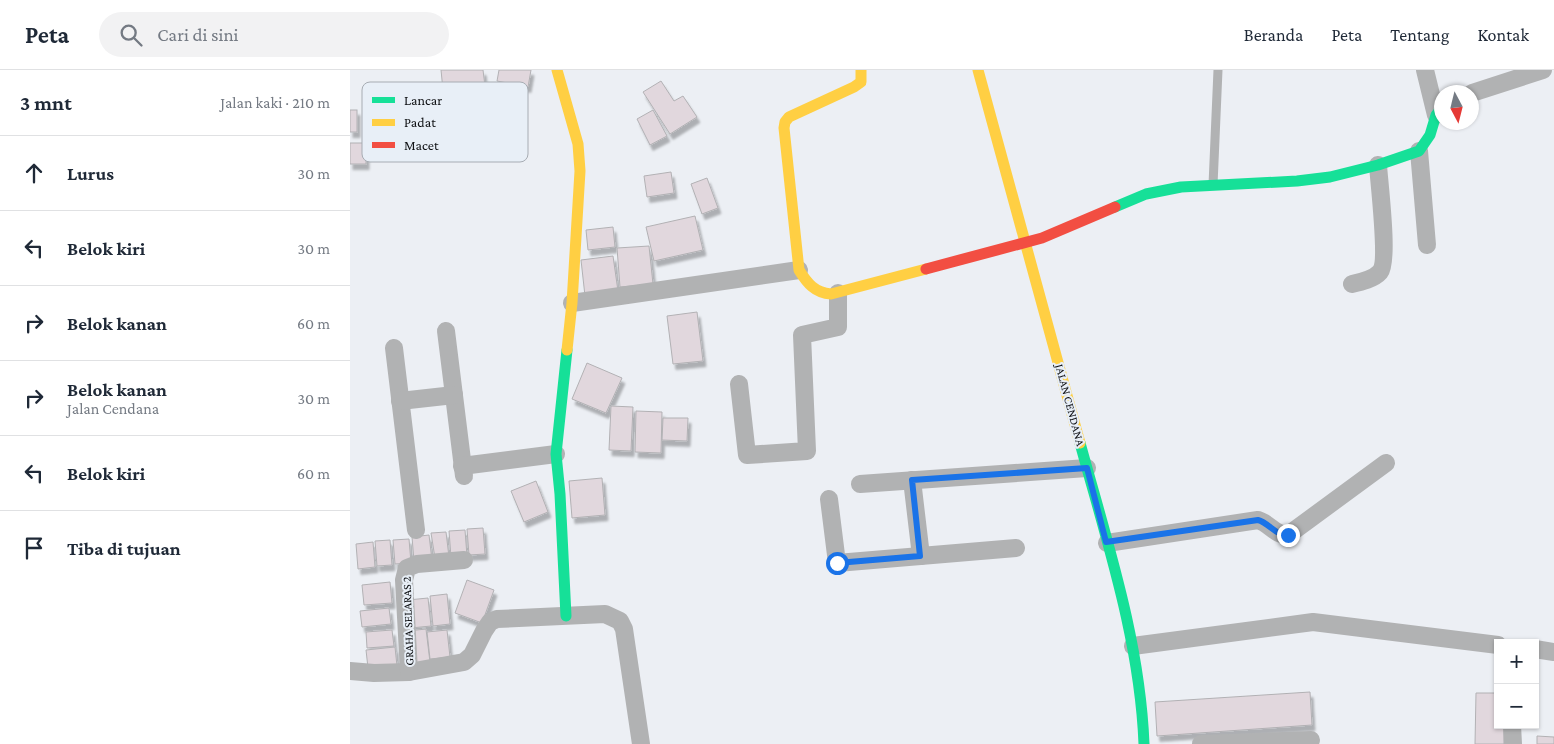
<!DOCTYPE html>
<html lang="id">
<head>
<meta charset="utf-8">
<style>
  :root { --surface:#fff; --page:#f2f2f3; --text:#1f2937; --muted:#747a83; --line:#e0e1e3 }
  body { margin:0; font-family:"Crimson Pro",serif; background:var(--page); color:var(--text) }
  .controls { position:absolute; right:15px; bottom:15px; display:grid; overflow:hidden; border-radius:0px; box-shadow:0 1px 4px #0004 }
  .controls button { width:45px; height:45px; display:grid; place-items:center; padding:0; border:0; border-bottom:1px solid var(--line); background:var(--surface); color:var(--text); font:25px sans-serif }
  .compass { position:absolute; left:1084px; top:15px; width:45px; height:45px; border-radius:50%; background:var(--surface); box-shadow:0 1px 4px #0004; rotate:173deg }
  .stop { position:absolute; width:15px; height:15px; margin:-11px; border:4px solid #1a73e8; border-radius:50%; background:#fff }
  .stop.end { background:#1a73e8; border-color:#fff; box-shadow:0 1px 5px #0008 }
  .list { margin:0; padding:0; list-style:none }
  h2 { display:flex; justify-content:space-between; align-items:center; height:65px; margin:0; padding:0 20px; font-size:21px }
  h2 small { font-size:16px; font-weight:400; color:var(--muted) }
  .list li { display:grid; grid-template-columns:32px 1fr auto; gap:15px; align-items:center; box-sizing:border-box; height:75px; padding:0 20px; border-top:1px solid var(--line) }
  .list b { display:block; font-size:19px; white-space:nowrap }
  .list p { margin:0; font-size:16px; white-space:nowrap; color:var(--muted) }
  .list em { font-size:16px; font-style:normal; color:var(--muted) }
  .icon { flex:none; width:28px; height:28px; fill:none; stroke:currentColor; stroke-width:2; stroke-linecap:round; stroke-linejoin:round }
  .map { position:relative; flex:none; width:1204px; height:674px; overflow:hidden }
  header { display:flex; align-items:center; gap:30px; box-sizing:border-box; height:70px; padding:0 25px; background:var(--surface); border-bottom:1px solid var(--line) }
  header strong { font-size:24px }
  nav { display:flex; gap:28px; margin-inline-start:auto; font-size:18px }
  .search { width:350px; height:45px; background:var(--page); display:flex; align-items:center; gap:12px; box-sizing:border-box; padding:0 18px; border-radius:28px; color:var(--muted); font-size:19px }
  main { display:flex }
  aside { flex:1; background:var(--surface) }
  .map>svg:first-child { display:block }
  .building { fill:#e1d7dd; stroke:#b2b1b4; filter:url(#shadow) }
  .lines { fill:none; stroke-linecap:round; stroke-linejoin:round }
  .lane { stroke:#b1b2b3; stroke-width:9 }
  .street { stroke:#b1b2b3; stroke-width:18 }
  .fast { stroke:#16e098; stroke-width:11 }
  .slow { stroke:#ffcf43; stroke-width:11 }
  .jam { stroke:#f24e42; stroke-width:11 }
  .route { stroke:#1a73e8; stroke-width:6 }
  .labels { text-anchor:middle; stroke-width:4; stroke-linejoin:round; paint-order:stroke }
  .street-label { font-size:12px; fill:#0f1114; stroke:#e8eff7 }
  .key { fill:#e8eff7; stroke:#a7acb3; stroke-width:1 }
  .key-label { font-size:14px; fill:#0f1114 }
</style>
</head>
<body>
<header>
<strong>Peta</strong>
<div class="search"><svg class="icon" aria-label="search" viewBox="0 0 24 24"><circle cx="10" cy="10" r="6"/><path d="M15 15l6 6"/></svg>Cari di sini</div>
<nav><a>Beranda</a><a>Peta</a><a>Tentang</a><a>Kontak</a></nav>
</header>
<main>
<aside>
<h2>3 mnt<small>Jalan kaki · 210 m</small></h2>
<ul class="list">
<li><svg class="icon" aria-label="ahead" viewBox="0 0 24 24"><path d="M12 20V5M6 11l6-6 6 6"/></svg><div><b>Lurus</b></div><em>30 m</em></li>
<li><svg class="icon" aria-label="left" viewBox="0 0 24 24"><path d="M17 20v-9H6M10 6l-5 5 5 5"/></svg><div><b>Belok kiri</b></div><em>30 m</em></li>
<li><svg class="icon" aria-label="right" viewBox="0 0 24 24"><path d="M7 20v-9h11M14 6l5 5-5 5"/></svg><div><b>Belok kanan</b></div><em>60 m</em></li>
<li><svg class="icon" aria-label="right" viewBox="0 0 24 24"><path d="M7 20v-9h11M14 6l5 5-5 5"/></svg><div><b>Belok kanan</b><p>Jalan Cendana</p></div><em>30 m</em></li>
<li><svg class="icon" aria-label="left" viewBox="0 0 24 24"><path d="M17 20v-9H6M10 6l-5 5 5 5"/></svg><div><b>Belok kiri</b></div><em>60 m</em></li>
<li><svg class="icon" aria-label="arrive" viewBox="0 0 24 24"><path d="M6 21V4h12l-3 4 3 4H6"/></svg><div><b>Tiba di tujuan</b></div></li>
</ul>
</aside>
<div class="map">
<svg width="1204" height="674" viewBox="0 0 1204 674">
  <defs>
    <filter id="shadow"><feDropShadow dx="3" dy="5.5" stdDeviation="1" flood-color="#0004"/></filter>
  </defs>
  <rect width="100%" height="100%" fill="#eceff4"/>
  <g class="building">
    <polygon points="91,0 133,0 135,16 93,20"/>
    <polygon points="149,0 181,0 178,17 147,11"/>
    <polygon points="311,11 324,31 333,26 347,47 320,64 293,22"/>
    <rect x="0" y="40" width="7" height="22"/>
    <polygon points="303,40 317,66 300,75 287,49"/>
    <rect x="0" y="73" width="16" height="21"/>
    <polygon points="321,102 324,123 297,127 294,106"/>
    <polygon points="357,108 368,138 352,144 341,114"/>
    <polygon points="345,146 353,180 304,191 296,157"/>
    <polygon points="263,157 265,177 238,180 236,160"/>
    <polygon points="299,176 303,214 270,217 267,178"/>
    <polygon points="263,186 268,221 235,226 231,190"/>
    <polygon points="347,242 353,291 323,294 317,246"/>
    <polygon points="237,293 272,308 256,343 222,329"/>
    <polygon points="261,336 283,337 281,381 259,380"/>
    <polygon points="286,341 312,342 311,383 285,382"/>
    <polygon points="313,348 338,348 337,371 312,370"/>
    <polygon points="252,408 255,445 222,448 219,411"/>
    <polygon points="186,411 198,442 174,452 161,421"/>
    <polygon points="133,458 135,484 119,485 117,459"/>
    <polygon points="115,460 117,486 101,487 99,461"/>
    <polygon points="96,462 99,487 85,488 81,463"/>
    <polygon points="79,465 82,490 64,491 62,467"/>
    <polygon points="59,469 61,493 45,494 43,470"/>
    <polygon points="40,470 42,495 27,496 25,471"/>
    <polygon points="23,472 25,497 8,499 6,474"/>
    <polygon points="117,510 144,520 132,553 105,543"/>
    <polygon points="40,512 42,533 14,535 12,515"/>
    <polygon points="97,524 100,554 83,556 80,526"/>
    <polygon points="78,528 81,556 61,558 58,530"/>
    <polygon points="39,538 41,554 12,557 10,541"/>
    <polygon points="76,559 80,592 62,594 58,561"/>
    <polygon points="42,560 44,576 17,578 16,562"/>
    <polygon points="97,560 100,587 80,589 77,562"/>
    <polygon points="45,577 47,596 18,598 16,580"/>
    <polygon points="960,622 962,655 807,666 805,632"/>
    <polygon points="1126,623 1148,623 1148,655 1154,655 1154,674 1125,674"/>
    <polygon points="1187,666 1204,667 1204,674 1187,674"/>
  </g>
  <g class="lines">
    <polyline class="lane" points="863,115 868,0"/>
    <g class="street">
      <polyline points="1075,0 1086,45"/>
      <polyline points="1122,23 1193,0"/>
      <polyline points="1069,81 1077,175"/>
      <path d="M1002 214C1011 212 1024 209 1030 202 1039 192 1029 112 1028 95"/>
      <polyline points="222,233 449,200"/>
      <polyline points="96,261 114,406"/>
      <polyline points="44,278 66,460"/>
      <polyline points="389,314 397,385 457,381 452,265 488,257 488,223"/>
      <polyline points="50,331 104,325"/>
      <polyline points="112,396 206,384"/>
      <polyline points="562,410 571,486"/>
      <polyline points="510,414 737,398"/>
      <polyline points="479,429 487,493 666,478"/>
      <path d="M757 473 908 450C919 453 926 466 938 465L1036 393"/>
      <polyline points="783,576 963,552 1148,575"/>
      <polyline points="1185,579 1204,582"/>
      <polyline points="0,601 24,603 59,602 114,592 122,585 134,561 140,552 147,549 255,544 270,551 274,559 291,674"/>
      <polyline points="59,602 54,510 57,498 67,494 114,490"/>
      <polyline points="1162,655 1163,674"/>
      <polyline points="851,674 961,670"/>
    </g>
    <g class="fast">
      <polyline points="765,137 796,124 831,117 947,111 980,107 1028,95 1069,81 1080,65 1086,45 1092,38"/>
      <path d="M730 373C757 472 790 571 794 674"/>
      <polyline points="216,546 210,424 206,384 217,280"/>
    </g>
    <g class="slow">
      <polyline points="207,0 228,74 230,101 222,233 217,280"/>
      <path d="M511 0V12L504 17 439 47 435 52 434 58 449 200C457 213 465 223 481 224L576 199"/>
      <polyline points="628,0 730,373"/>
    </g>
    <polyline class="jam" points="576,199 692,168 765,137"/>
  </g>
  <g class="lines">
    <path class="route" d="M487 493 570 486 562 410 737 398 756 472 908 450C919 453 926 466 938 465"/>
  </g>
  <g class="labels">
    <g class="street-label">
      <text transform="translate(720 335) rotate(75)" y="4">JALAN CENDANA</text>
      <text transform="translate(58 551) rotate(-92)" y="4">GRAHA SELARAS 2</text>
    </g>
  </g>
  <rect x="12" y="12" width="166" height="80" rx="8" class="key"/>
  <rect x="22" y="27" width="23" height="6" fill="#16e098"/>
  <rect x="22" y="49" width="23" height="7" fill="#ffcf43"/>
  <rect x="22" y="72" width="23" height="6" fill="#f24e42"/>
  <g class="key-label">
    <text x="54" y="35">Lancar</text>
    <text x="54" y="57">Padat</text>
    <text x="54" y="80">Macet</text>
  </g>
</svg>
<div class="controls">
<button>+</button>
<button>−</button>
</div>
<svg class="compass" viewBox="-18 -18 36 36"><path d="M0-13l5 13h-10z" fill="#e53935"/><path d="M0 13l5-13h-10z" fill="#747a83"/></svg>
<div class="stop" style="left:487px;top:493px"></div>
<div class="stop end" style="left:938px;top:465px"></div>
</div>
</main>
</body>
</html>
